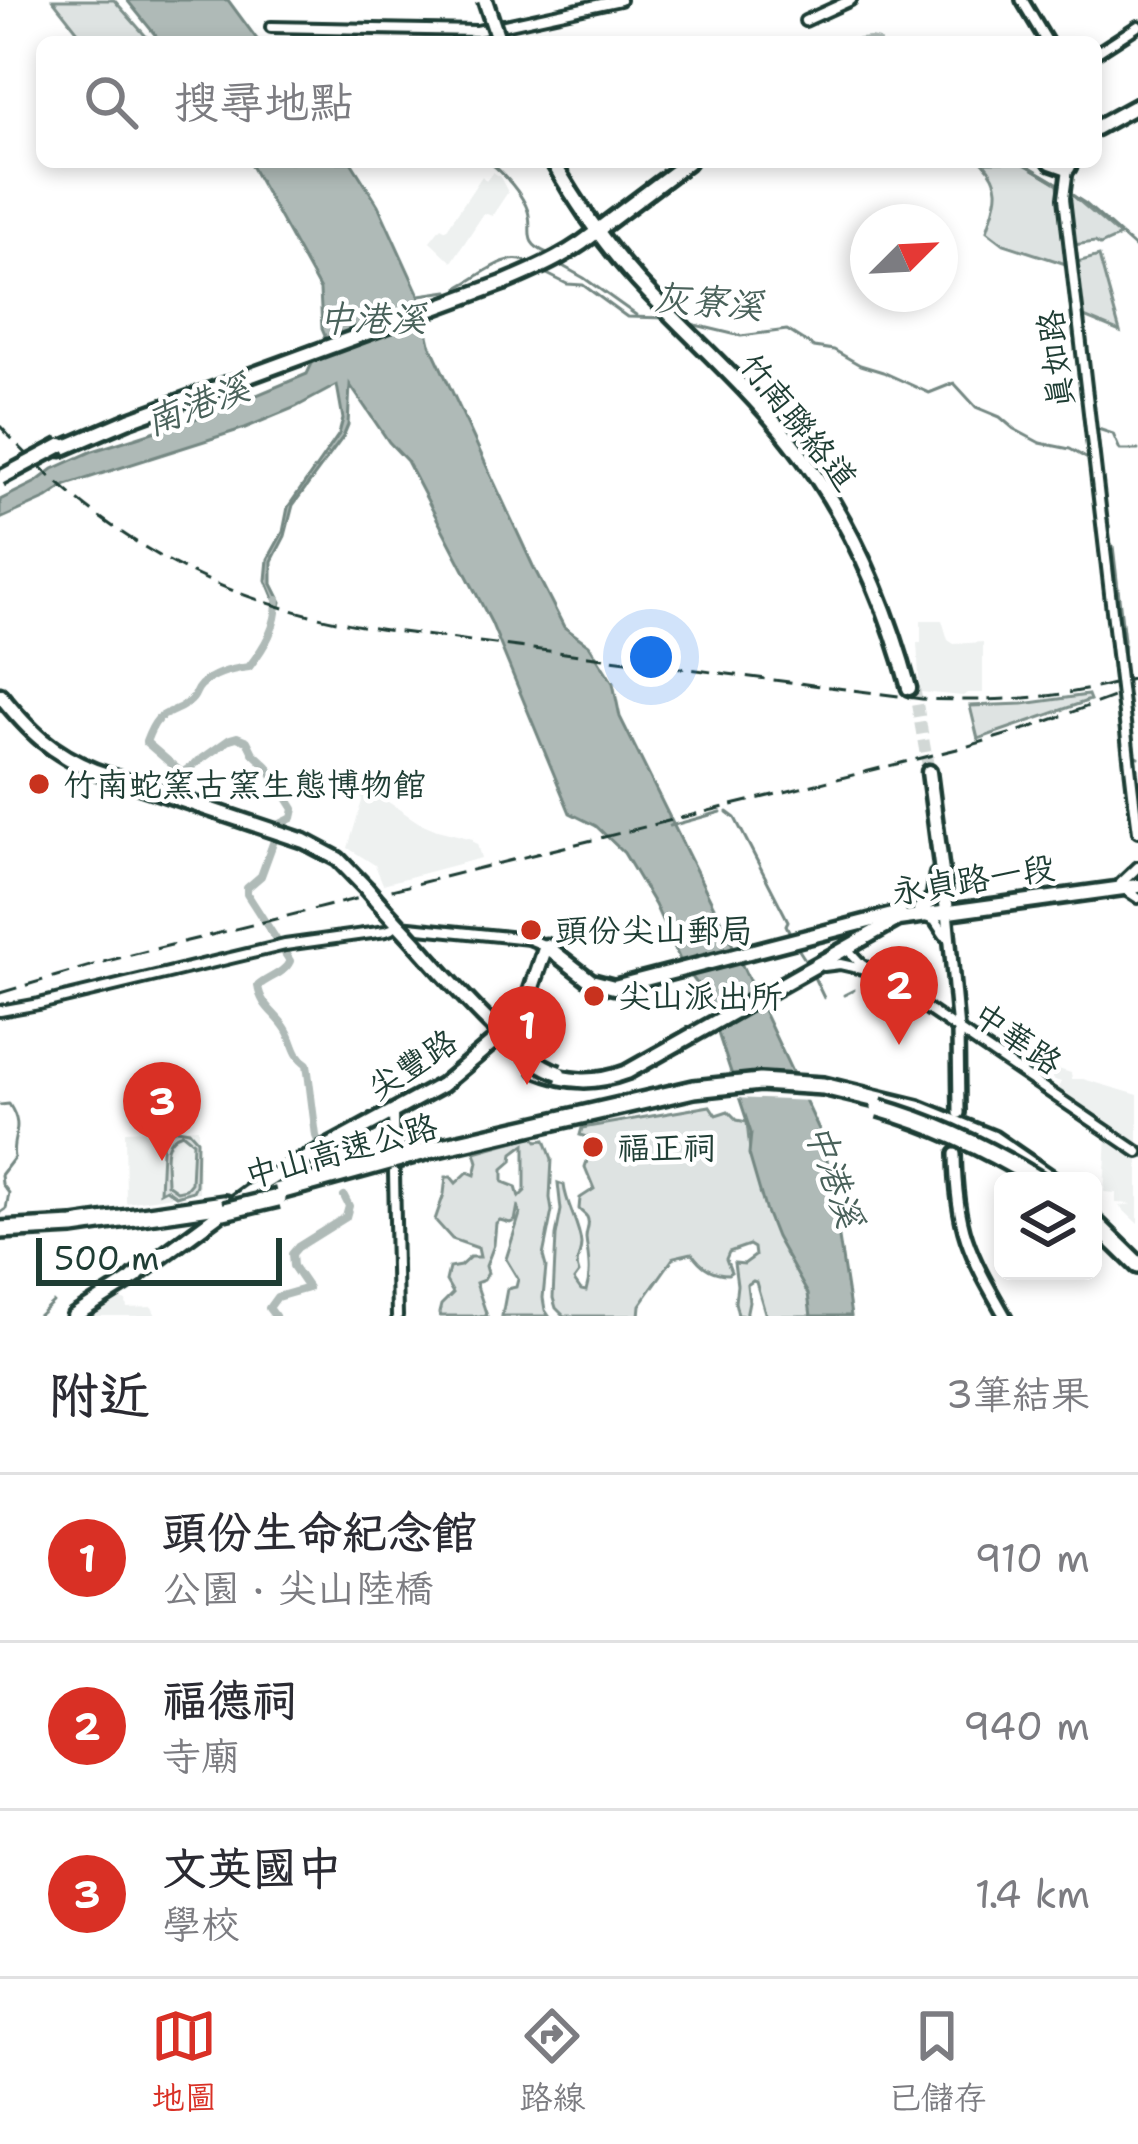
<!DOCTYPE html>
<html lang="zh-TW">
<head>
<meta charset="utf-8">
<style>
  :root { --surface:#fff; --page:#f7f7f7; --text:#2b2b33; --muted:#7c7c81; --line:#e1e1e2; --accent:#d93025 }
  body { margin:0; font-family:"Shantell Sans","LXGW WenKai TC",sans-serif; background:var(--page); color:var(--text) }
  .controls { position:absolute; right:36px; bottom:36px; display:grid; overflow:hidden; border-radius:18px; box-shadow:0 6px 18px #0003 }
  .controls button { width:108px; height:108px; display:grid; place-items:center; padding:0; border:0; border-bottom:3px solid var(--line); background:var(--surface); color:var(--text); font:60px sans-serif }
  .compass { position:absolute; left:850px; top:204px; width:108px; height:108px; border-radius:50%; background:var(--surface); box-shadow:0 6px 18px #0003; rotate:66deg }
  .scale { position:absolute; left:36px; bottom:30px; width:246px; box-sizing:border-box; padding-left:12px; border:6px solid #1f3d34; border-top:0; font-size:33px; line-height:42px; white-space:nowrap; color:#1f3d34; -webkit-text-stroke:9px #fff; paint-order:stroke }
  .you { position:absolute; left:651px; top:657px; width:42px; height:42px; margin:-30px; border:9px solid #fff; border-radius:50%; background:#1a73e8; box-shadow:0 0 0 18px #1a73e833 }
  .badge { display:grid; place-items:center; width:78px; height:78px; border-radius:50%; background:var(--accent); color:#fff; font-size:39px; font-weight:700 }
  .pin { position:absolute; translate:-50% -99px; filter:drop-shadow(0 3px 6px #0008) }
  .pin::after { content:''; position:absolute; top:63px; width:42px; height:36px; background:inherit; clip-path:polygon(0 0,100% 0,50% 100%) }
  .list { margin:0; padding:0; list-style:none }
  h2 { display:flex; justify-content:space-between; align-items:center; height:156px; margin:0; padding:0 48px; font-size:51px }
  h2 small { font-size:39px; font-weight:400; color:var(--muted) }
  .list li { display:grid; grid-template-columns:78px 1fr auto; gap:36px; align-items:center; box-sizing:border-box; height:168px; padding:0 48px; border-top:3px solid var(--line) }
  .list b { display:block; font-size:45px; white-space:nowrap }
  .list p { margin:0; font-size:39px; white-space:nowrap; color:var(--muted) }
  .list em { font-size:39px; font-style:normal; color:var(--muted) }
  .icon { flex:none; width:66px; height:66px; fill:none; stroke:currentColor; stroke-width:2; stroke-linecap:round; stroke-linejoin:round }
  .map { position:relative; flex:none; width:1138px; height:1316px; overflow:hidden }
  .search { position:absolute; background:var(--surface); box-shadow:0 6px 18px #0003; left:36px; right:36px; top:36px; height:132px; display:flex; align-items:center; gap:30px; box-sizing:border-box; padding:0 42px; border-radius:18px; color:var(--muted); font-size:45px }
  .sheet { height:660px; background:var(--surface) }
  nav { display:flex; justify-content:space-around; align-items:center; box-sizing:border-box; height:168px; border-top:3px solid var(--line); background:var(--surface); font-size:33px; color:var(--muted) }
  nav a { display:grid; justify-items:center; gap:6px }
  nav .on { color:var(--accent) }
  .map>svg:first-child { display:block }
  .built { fill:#eef1f0 }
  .green { fill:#dee3e2; stroke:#7e908b; stroke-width:3; fill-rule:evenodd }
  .water { fill:#afbab7; stroke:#758883; stroke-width:3 }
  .pier { fill:#fff }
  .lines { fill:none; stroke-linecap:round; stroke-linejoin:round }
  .stream { stroke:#758883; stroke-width:3 }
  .canal { stroke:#afbab7; stroke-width:6 }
  .river { stroke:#afbab7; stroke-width:8 }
  .primary-tunnel { stroke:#d2d8d6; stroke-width:12; stroke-dasharray:12 6; stroke-linecap:butt }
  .tertiary-casing { stroke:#1f3d34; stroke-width:16 }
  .secondary-casing { stroke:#1f3d34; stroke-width:18 }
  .primary-casing { stroke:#1f3d34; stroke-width:21 }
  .motorway-casing { stroke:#1f3d34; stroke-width:24 }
  .tertiary { stroke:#fff; stroke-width:8 }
  .secondary { stroke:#fff; stroke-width:9 }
  .primary { stroke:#fff; stroke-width:12 }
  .motorway { stroke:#fff; stroke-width:15 }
  .rail { stroke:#1f3d34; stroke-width:3; stroke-dasharray:18 9; stroke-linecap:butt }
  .tertiary-bridge-casing { stroke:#1f3d34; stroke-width:16; stroke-linecap:butt }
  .primary-bridge-casing { stroke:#1f3d34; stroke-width:21; stroke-linecap:butt }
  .motorway-bridge-casing { stroke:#1f3d34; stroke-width:24; stroke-linecap:butt }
  .tertiary-bridge { stroke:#fff; stroke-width:8 }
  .primary-bridge { stroke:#fff; stroke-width:12 }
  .motorway-bridge { stroke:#fff; stroke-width:15 }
  .poi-dot { fill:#c8321e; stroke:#fff; stroke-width:4.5 }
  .labels { text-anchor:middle; stroke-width:9; stroke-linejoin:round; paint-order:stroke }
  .street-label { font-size:33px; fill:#1f3d34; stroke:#fff }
  .poi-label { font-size:33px; fill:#1f3d34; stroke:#fff; text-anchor:start }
  .water-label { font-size:36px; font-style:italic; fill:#4a625b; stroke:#fff }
</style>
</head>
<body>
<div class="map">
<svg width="1138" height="1316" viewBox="0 0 1138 1316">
  <rect width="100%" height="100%" fill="#fff"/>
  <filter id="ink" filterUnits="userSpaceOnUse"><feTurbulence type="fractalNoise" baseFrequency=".00833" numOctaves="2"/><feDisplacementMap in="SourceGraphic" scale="24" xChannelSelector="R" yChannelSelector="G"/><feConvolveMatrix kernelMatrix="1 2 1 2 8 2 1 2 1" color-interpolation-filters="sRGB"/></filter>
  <g filter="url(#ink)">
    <g class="built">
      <polygon points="493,172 500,177 508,192 492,216 484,213 452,262 430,241 441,227 446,230 482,176 486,181"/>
      <polygon points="921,620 942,620 948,640 954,644 983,642 983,693 967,693 963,696 920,692 917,643 921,643"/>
      <polygon points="360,783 418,822 437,830 473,839 473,842 477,844 481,858 383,884 375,865 348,848 362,801"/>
      <polygon points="1055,1068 1071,1073 1072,1079 1083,1079 1138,1095 1138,1145 1058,1092 1061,1082 1052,1079"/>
      <polygon points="198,1128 199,1192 126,1203 125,1131"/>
      <polygon points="1107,1136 1138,1158 1138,1224 1119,1206 1132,1204 1116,1203 1116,1193 1104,1192"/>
      <polygon points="112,1296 126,1301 127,1308 152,1307 156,1316 96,1316 89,1313"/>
    </g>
    <g class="green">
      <polygon points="53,0 114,0 151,42 86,42"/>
      <path d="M983 162H1022L1058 184 1066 264 1004 244 987 231C996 201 1006 187 983 162Z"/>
      <polygon points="1070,193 1120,236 1100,245 1095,242 1073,245"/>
      <polygon points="1099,256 1120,332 1084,317 1077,262"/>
      <polygon points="1088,695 1090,700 978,739 970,706 1023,704"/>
      <path d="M710 1106 716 1115 728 1111 737 1120 747 1122 750 1151 785 1163 812 1311 810 1316H766L756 1282 753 1281 747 1285 749 1301 746 1316 738 1315 735 1302 737 1285 734 1263 744 1264 755 1256 754 1248 749 1245 729 1252 726 1259 731 1272 728 1274C712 1274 701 1267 692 1253L674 1257 640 1305 639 1316H564L556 1308 553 1298 556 1236 561 1210 558 1183 564 1185C566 1205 580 1225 581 1244 581 1257 574 1260 579 1273L574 1280 581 1290 586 1291C592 1272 588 1257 586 1238 586 1229 591 1225 587 1217 585 1214 581 1212 579 1209L580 1198 594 1189 585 1167 593 1143 590 1138 580 1135 582 1128Z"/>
      <path d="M177 1129 189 1131 197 1140 196 1185 193 1191 176 1196 166 1189 160 1192 163 1130H167L168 1133ZM182 1133 193 1142 191 1183 186 1189 177 1191 167 1184C167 1164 160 1140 182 1133Z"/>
      <path d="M533 1136 537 1141 545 1140 552 1159 550 1198 552 1211 543 1256 546 1267 543 1298 545 1310 549 1316H502L507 1289 516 1287 518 1279 506 1259 520 1214 518 1205 515 1221 510 1223 500 1220 496 1223 494 1245 486 1266 488 1273 484 1280 476 1283 487 1316H440L439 1313 441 1305 453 1293 446 1281 449 1268 460 1266 470 1257H480L478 1248 452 1239 435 1220 444 1194 446 1177H451L456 1183 468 1172 475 1175 478 1162 475 1152ZM525 1144V1191L519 1197 516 1187 503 1182V1169L512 1161 513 1153Z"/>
    </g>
    <g class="water">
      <polygon points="127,0 228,0 259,42 161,42"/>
      <polygon points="249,162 351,162 378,205 419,295 430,344 533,566 564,627 589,645 613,683 620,717 724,927 824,1140 851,1316 811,1316 808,1294 776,1237 765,1209 749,1154 751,1133 717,1030 711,1003 681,962 655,905 624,853 596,826 570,813 491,622 407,461 389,442 350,385 348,425 343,437 293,505 285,536 272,561 272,584 281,602 280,606 276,604 266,580 268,559 283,532 288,507 339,434 343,419 337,385 296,407 245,428 66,485 47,498 0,519 0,500 36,482 53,469 93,451 216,412 307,374 325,336 322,329 320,290"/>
    </g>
    <polygon class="pier" points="727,1081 803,1081 813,1101 733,1098"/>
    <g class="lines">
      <g class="stream">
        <path d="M489 162C503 172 523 195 528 211 534 232 521 242 547 253"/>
        <polyline points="1021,162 1059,184"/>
        <polyline points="1069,193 1086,204 1138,250"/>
        <polyline points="559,264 584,278 636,315"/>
        <polyline points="541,271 567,284 583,285 627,317 668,318"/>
        <path d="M459 287C482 276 505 250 530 263"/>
        <polyline points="420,295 448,291"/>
        <polyline points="683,322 741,336 787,330 814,347 834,350 860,365 883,372 929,393 954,383 976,407 1000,417 1014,429 1040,443 1070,449 1086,458"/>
        <polyline points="1095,428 1113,434 1120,450 1138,450"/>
        <polyline points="1108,519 1109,527"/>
        <polyline points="1113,546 1124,640 1122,670"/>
        <polyline points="1134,755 1138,757"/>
        <polyline points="727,812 735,818 788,921 786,925 793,939"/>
        <polyline points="670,826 721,812"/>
        <polyline points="797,947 808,964"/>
        <polyline points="812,973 824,998"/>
        <polyline points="844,995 854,990"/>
        <path d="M0 1105 9 1104C26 1130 10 1135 14 1158L1 1175 2 1184 9 1193 6 1209 0 1213"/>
        <polyline points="38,1316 53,1302"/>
      </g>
      <polyline class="canal" points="847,42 870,40 878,42"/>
      <g class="river">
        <path d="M277 600C277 627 265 646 249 667 232 669 214 673 201 685 194 692 197 696 189 702 165 719 159 707 146 742L182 773 230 739 237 737 247 741 253 753 267 766 294 809 292 818 280 824 261 876 247 888V894L290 961C284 974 268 977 258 986 261 1007 276 1013 286 1029 295 1043 292 1054 307 1064L316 1136 329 1168"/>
        <polyline points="275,1316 269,1308 277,1297 308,1288 293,1266 292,1254 298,1247 346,1217 349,1206 344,1196"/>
      </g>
      <polyline class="primary-tunnel" points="914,687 929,772"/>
      <g class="tertiary-casing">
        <g id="tertiary">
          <polyline points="805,21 851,0"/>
          <polyline points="271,27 477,31 620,0"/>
          <polyline points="1096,53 1138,26"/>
          <polyline points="1068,168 1064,198 1105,550"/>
          <polyline points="1134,801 1138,832"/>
          <polyline points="1121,883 1138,867"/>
          <polyline points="1124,889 1138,898"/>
          <polyline points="847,949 861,964 1138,1152"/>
          <polyline points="824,966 840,964 862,969"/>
          <polyline points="0,1011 39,1004 285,945 386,931 400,926 529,939 546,946"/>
          <polyline points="393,1113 394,1154"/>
          <polyline points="394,1173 397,1316"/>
        </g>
      </g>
      <g class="secondary-casing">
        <g id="secondary">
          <polyline points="1022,0 1047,42"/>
          <polyline points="947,911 958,1030 959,1113"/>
          <polyline points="925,916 935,920 945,935"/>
          <path d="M955 1154C956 1228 968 1252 1005 1316"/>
        </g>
      </g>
      <g class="primary-casing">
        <g id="primary">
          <polyline points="1096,128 1138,105"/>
          <path d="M553 162C577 204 606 246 638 281 688 335 744 383 790 441 848 514 885 599 909 688"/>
          <polyline points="1051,162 1068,168 1071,162"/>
          <path d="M61 449 129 420 503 283C539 268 575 252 603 226L688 162"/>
          <path d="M0 695C29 731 51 753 95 771L304 841 338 859 366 888"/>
          <polyline points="929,772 947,911"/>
          <polyline points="379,903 400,926"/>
          <polyline points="920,909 934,898 937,875"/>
          <path d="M537 1070C568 1083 595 1084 627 1072L898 919 1138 886"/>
          <polyline points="134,1277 249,1192 281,1172 442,1085 518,1021 525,1008 546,946 591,981 614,987 900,913"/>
          <polyline points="74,1316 137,1276"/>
        </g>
      </g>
      <g class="motorway-casing">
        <g id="motorway">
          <polyline points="276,1192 433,1149 694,1089 760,1082 823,1086 918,1109 992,1139 1053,1181"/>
          <polyline points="1093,1221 1138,1265"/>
          <polyline points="0,1230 73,1226 224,1204"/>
        </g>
      </g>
      <use href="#tertiary" class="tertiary"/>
      <use href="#secondary" class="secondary"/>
      <use href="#primary" class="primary"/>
      <use href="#motorway" class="motorway"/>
      <g class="rail">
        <path d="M0 426C113 550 235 610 401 632L922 699C995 702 1068 699 1138 677"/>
        <polyline points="0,993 107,961 965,747 1029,728 1113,697"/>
      </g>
      <g class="tertiary-bridge-casing">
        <polyline id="tertiary-bridge" points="1105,550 1134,801"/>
      </g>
      <g class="primary-bridge-casing">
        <g id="primary-bridge">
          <polyline points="485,0 499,42"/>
          <polyline points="0,478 62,445"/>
          <polyline points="366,888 379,903"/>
          <path d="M400 926C439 967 509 1056 559 1073"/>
        </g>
      </g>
      <g class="motorway-bridge-casing">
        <g id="motorway-bridge">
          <path d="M879 1108C935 1124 990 1150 1040 1181"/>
          <polyline points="224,1211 278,1198"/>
        </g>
      </g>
      <use href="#tertiary-bridge" class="tertiary-bridge"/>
      <use href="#primary-bridge" class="primary-bridge"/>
      <use href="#motorway-bridge" class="motorway-bridge"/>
    </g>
  </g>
  <g class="poi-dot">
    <circle cx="39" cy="784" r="12"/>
    <circle cx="531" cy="930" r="12"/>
    <circle cx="594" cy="996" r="12"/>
    <circle cx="593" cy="1147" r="12"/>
  </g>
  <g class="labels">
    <g class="street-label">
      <text transform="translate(1055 359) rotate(-97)" y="12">真如路</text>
      <text transform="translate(799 421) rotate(51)" y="12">竹南聯絡道</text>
      <text transform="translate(973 879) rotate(-9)" y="12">永貞路一段</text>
      <text transform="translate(1018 1038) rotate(35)" y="12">中華路</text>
      <text transform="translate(412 1064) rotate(-33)" y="12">尖豐路</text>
      <text transform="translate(341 1150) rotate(-15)" y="12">中山高速公路</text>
    </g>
    <g class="poi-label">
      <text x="63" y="796">竹南蛇窯古窯生態博物館</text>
      <text x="555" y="942">頭份尖山郵局</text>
      <text x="618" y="1008">尖山派出所</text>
      <text x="617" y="1159">福正祠</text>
    </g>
    <g class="water-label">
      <text transform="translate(709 301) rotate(5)" y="13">灰寮溪</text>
      <text x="372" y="331">中港溪</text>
      <text transform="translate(197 404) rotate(-21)" y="13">南港溪</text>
      <text transform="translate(835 1175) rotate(71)" y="13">中港溪</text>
    </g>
  </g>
</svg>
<div class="controls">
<button><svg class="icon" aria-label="layers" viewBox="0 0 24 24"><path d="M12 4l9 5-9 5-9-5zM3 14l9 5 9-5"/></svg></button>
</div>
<svg class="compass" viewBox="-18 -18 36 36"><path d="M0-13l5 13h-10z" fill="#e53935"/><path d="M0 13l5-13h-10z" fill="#7c7c81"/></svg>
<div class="scale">500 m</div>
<div class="you"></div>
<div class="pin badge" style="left:527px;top:1085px">1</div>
<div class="pin badge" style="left:899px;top:1045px">2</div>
<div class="pin badge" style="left:162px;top:1161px">3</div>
<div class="search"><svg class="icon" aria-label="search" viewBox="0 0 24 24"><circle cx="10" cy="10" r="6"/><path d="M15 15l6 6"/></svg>搜尋地點</div>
</div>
<section class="sheet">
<h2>附近<small>3筆結果</small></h2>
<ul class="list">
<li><span class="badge">1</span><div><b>頭份生命紀念館</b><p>公園 · 尖山陸橋</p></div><em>910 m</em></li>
<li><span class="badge">2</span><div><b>福德祠</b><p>寺廟</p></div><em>940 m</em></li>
<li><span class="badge">3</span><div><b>文英國中</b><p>學校</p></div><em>1.4 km</em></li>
</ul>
</section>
<nav>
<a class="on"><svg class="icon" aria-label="map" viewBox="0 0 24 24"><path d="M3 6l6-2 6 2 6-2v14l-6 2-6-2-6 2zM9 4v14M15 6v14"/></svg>地圖</a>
<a><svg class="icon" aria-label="directions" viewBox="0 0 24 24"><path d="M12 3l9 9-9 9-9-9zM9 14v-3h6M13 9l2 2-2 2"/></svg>路線</a>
<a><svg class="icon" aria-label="saved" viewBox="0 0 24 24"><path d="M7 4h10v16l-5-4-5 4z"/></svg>已儲存</a>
</nav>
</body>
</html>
